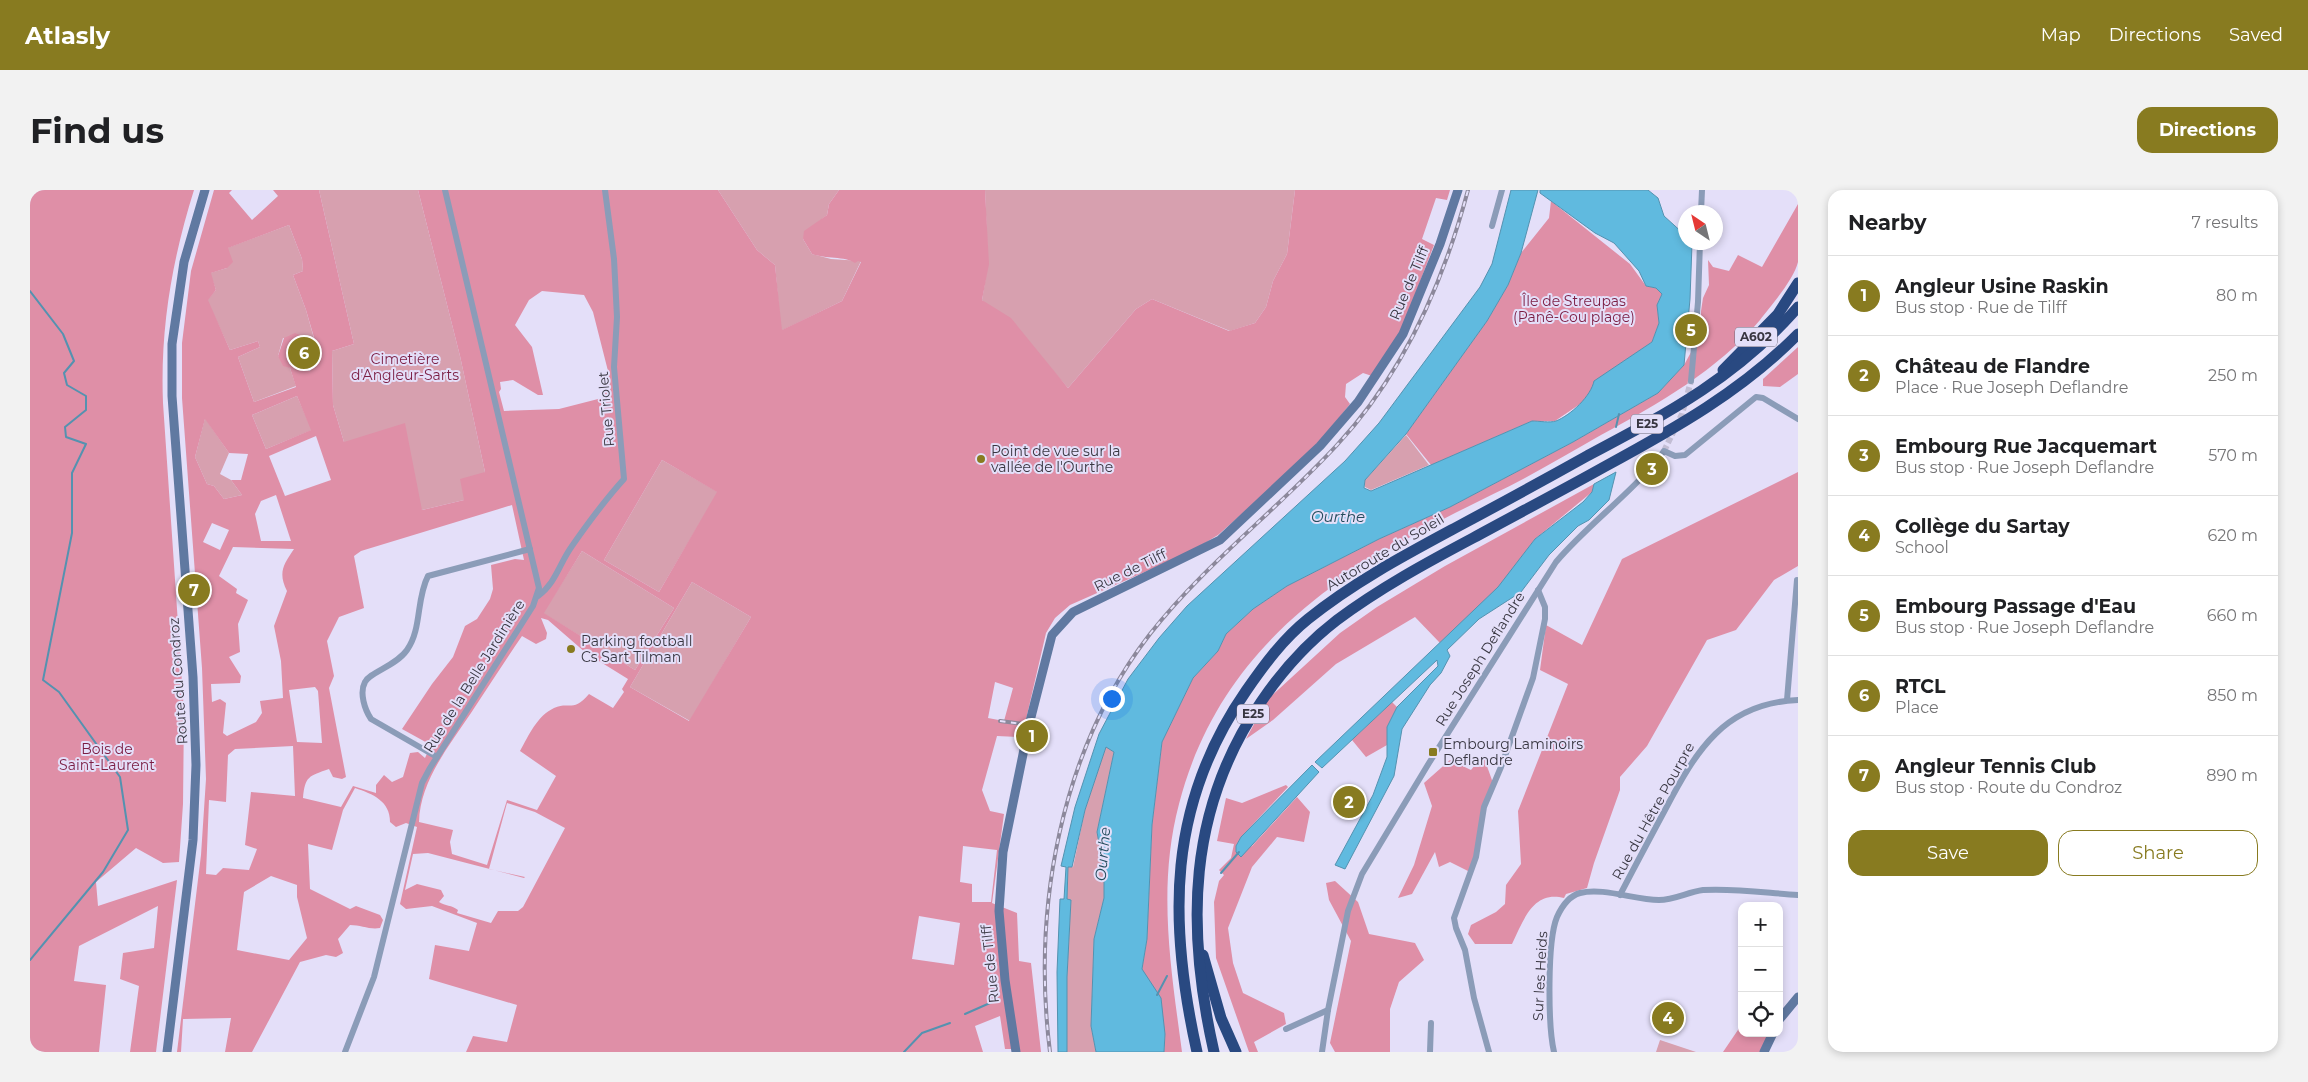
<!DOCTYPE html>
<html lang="en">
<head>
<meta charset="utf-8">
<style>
  :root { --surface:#fff; --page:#f2f2f2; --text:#202124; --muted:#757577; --line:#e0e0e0; --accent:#887b20 }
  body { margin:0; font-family:Montserrat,sans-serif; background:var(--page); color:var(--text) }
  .controls { position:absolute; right:15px; bottom:15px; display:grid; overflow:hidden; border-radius:10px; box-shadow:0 2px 8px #0003 }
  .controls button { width:45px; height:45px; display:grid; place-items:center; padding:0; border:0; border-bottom:1px solid var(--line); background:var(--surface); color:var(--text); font:25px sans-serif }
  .compass { position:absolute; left:1648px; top:15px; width:45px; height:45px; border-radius:50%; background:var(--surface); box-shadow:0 2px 8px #0003; rotate:325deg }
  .you { position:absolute; left:1081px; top:508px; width:18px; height:18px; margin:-12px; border:4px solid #fff; border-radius:50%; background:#1a73e8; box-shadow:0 0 0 8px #1a73e833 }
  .badge { display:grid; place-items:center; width:32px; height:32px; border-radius:50%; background:var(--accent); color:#fff; font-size:16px; font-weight:700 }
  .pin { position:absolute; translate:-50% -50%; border:2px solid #fff; box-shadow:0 1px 5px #0006 }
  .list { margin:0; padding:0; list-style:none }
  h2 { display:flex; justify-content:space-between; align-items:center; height:65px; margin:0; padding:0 20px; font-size:21px }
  h2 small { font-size:16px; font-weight:400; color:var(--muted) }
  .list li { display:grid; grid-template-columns:32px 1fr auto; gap:15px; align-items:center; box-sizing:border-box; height:80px; padding:0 20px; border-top:1px solid var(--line) }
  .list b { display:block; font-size:19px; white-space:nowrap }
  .list p { margin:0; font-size:16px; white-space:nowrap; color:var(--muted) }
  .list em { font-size:16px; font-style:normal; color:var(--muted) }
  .actions { display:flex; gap:10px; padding:15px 20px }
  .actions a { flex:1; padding:11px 0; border:1px solid var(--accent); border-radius:15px; text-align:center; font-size:18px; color:var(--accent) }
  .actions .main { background:var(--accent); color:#fff }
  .icon { flex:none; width:28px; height:28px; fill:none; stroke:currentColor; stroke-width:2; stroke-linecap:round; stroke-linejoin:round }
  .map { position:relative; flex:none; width:1768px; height:862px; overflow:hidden; border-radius:15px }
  header { display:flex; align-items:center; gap:30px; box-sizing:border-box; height:70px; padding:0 25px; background:var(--accent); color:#fff }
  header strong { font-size:24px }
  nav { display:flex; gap:28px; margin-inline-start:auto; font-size:18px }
  .intro { display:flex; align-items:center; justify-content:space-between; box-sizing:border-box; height:120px; padding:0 30px }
  h1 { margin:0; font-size:35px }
  .button { padding:12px 22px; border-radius:15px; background:var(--accent); color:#fff; font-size:18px; font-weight:700 }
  main { display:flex; gap:30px; padding:0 30px }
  aside { flex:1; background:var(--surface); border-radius:15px; box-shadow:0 2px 8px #0003 }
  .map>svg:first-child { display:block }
  .green { fill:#d7a0af }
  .forest { fill:#df8fa7; fill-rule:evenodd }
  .water { fill:#60badf; stroke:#5492b0 }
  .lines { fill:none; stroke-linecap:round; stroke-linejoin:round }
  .stream { stroke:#5492b0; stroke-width:2 }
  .street-tunnel { stroke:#c2bdd4; stroke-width:6; stroke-dasharray:6 3; stroke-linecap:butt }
  .street { stroke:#8b9cb8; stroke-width:6 }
  .secondary { stroke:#6079a1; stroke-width:9 }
  .highway { stroke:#294981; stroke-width:11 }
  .rail-casing { stroke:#8c889b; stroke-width:4 }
  .rail { stroke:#e4dff9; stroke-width:2; stroke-dasharray:5.5; stroke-linecap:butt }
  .poi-dot { fill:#887b20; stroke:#e4dff9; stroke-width:2 }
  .labels { text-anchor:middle; stroke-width:4; stroke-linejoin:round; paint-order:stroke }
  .shield { fill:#e4dff9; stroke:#6c6978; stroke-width:1 }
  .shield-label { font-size:12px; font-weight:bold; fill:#383641 }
  .street-label { font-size:14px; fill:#383641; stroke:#e4dff9 }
  .park-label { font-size:14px; fill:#7b1d43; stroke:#e4dff9 }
  .poi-label { font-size:14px; fill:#383641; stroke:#e4dff9; text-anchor:start }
  .water-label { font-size:15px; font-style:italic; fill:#244c5c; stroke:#e4dff9 }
</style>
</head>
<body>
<header>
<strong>Atlasly</strong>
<nav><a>Map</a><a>Directions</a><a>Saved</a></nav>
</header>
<div class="intro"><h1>Find us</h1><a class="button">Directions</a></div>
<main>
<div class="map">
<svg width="1768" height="862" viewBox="0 0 1768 862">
  <rect width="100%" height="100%" fill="#e4dff9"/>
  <g class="green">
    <polygon points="289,0 388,0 430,166 455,282 434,310 392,320 314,252 303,215 302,161 324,154"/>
    <polygon points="688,0 809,0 799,14 797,25 787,33 773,49 782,64 801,69 831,71 812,111 751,141 745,75 727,60"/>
    <polygon points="955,0 1265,0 1257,64 1243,91 1236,117 1225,133 1200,141 1122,109 1106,119 1038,198 1016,173 952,110 958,74"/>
    <polygon points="259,35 272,69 273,81 263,85 276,120 285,152 253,148 248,166 260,178 266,196 224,212 208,167 230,157 228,151 200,160 177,110 186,100 180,83 197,78 197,58"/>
    <polygon points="267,206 282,240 236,259 222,225"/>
    <polygon points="175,228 199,263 190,284 201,290 212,305 194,309 184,296 177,294 165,267"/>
    <polygon points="1376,245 1399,275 1341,300 1335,297 1335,290"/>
    <polygon points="632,270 688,302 629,402 574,370"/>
    <polygon points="552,361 644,418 605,480 513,423"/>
    <polygon points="662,392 721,427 660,531 600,497"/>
    <polygon points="1076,556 1084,562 1067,642 1074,681 1074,708 1064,749 1061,836 1066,862 1037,862 1037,787 1041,710 1037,709 1038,677 1043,677 1055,620"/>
    <polygon points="1630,850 1666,862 1626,862"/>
  </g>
  <g class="forest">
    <path d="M0 0H164C142 70 130 139 133 213L154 522 153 614 149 672 133 673 106 658 66 692 68 716 147 690 126 862H100L109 796 90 789 93 763 124 758 128 716 49 756 44 791 76 795 69 862H0Z"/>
    <path d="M184 0H202L199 3 222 30 248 6 243 0H289L324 154 302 161 303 215 314 252 375 233 392 320 434 310 430 289 455 282 430 166 388 0H688L727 60 745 75 752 140 812 111 831 72 828 71 825 73C815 66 795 69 782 64L773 49 774 41 797 25 799 14 809 0H955L959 74 952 110 981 128 1038 198 1106 119 1122 109 1199 141 1225 133 1236 117 1243 91 1257 64 1265 0H1420L1417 10 1406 8 1392 49 1404 55 1370 144 1342 186 1333 183 1316 194 1315 207 1320 214 1282 262 1188 345 1160 362 1040 415 1025 428 1016 443 991 551 990 547 967 546 952 600 960 621 974 624 962 713 987 723 989 771 1001 773 1011 862H982V859H975L970 826 945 836 953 862H436L443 846 477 852 487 815 399 789 405 755 439 761 447 733 402 716 376 719 370 714 387 637 376 633 366 637 360 632C360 611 343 604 325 598L313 620 302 660 278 654 280 699 320 719 326 716 350 725 353 730 350 738C340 740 331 735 320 735L308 749 313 763 306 767 296 765 270 772 222 862H195L201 828 153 829 151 862H147L171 665 176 589 172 478 152 208V153L161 81ZM259 35 272 69 273 81 263 85 276 120 285 151 265 143 254 148 248 166 253 176 260 178 266 197 224 212 208 167 230 157 228 151 200 160 178 110 186 100 181 83 197 78 203 72 198 58ZM512 101 554 105 563 122 578 181 572 208 529 219 474 221 469 202 471 199 470 192 483 190 508 205H513L502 157 485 135 499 110ZM268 151 289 160 280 181 259 174V166ZM267 206 281 240 236 259 222 225ZM175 229 199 263 218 264 211 290H201L212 305 194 309 184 296 177 294 165 267ZM286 246 301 290 255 306 239 266ZM632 270 687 302 629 402 574 370ZM246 305 261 351H231L225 324 231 311ZM482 315 494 370 485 369 461 375 463 399 460 409 447 429 435 436 423 467 402 494 372 539 401 555 395 568 388 562 380 563 373 587 362 592 354 585 346 595V603L323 596 311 617 273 608C275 586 279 586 299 579L303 587 312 589 316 587 299 498 304 486 297 451 309 427 334 418 324 366 331 361ZM182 333 199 340 190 360 173 352ZM203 357 264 359C253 375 248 383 257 401L244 436 251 471 253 508 230 511 232 523 226 532 197 546 193 543 196 513 190 509 182 512 181 494 210 493 211 486 199 467 210 462 208 434 218 410 206 403 207 399 189 386ZM552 361 644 418 605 480 514 423ZM662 392 721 427 659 531 600 497ZM511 428 518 430 556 463 598 489 592 499 594 502 583 518 559 504C543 523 539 511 524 518 507 526 499 545 490 561L526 586 507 620 477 610 457 675 422 664 420 652 423 640 389 632C390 591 419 556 441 523 458 497 475 471 492 446L506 454 516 449 517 443ZM965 492 983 498 974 531 958 528ZM285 497 288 501 292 553 267 552 259 500ZM263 556 265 606 221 602 215 655 227 659 219 680 193 678 186 685 176 684 179 610 196 612 198 565 205 559ZM477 613 505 622 535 638 493 717 488 721H468L461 733 427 723 428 720C422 715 415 716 409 712L414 706 411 700 387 694 375 700 383 664 398 663 494 688 495 687 459 679ZM933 656 967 660 961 712H942V694L930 692ZM241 686 267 695V707L277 748 259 770 207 760 214 702ZM889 726 930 733 924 775 882 769Z"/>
    <polygon points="1521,11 1600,74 1616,96 1626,98 1632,104 1627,115 1629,133 1622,152 1565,191 1562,199 1553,212 1525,231 1502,231 1401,275 1376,244 1457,131 1478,95 1491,63 1519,28"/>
    <path d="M1768 14C1768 31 1768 56 1768 72 1764 89 1741 116 1730 130 1688 180 1628 214 1571 245 1546 259 1521 274 1495 288 1463 305 1429 320 1397 338 1278 401 1184 479 1149 614 1127 697 1141 779 1152 862H1134L1135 844 1112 779 1117 749 1122 635 1132 552 1163 488 1188 461 1196 444 1223 419 1257 396 1349 349 1420 317 1543 252 1628 203 1654 175 1671 144V121L1673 108 1679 95 1678 70 1683 77 1699 81 1708 65 1732 77Z"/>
    <polygon points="1768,157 1768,184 1750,197 1733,196 1733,189"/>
    <path d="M1768 282V376L1744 390 1706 440 1677 450 1617 556 1590 587V600L1564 673 1557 698 1536 704 1534 708C1502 700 1493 732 1482 754H1445L1438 744 1441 735 1466 722 1475 714 1476 695 1491 674 1488 621 1538 494 1510 480 1516 435 1552 455 1592 369Z"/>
    <polygon points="1564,294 1562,302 1505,349 1469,397 1410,453 1385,427 1306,474 1243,530 1216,549 1237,510 1310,443 1347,417 1415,376"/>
    <polygon points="1362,512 1367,517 1357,537 1357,555 1336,567 1322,550"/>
    <polygon points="1453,565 1463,593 1459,602 1442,683 1420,672 1409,677 1405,662 1382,704 1368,708 1384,675 1402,616 1394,593 1420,570 1441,580"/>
    <polygon points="1256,595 1258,597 1211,647 1206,656 1206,662 1222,656 1267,607 1280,622 1274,652 1247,647 1222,677 1198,738 1203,773 1213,803 1254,823 1256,834 1224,852 1228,862 1219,862 1186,768 1184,712 1189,691 1194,685 1189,680 1201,668 1204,654 1187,651 1196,608 1212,613"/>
    <polygon points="1305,691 1328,712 1339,744 1385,753 1394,770 1369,792 1360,819 1360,862 1305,862 1300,853 1321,751 1299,710 1296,693"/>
    <polygon points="1712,834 1712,843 1739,843 1730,862 1693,862"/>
  </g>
  <g class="water">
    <path d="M1481 0H1508L1491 63 1478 95 1457 131 1376 244 1335 290 1334 298 1341 301 1502 231C1509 231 1520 233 1526 231 1541 225 1561 206 1564 191L1622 152 1629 133 1627 115 1632 104 1626 98 1616 96 1609 81 1584 53 1565 43 1510 3V0H1618L1628 8 1634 26 1655 45 1656 52 1662 54 1660 109 1654 175 1628 203 1543 252 1420 317 1349 349 1257 396 1223 419 1196 444 1188 461 1163 488 1132 552 1122 635 1117 749 1112 779 1131 808 1135 844 1134 862H1066L1061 836 1064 749 1074 708V681L1067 642 1084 562 1076 557 1055 620 1042 677H1038L1037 709 1041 710 1037 787V862H1028L1027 782 1030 709H1034L1036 677 1031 676 1045 617 1069 544 1098 489 1129 448 1157 416 1315 271 1349 233 1450 97 1462 74Z"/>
    <polygon points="1586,282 1579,310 1559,330 1548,336 1519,365 1491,402 1449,429 1417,460 1420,466 1411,483 1400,495 1372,539 1364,586 1315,679 1305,675 1343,605 1357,567 1357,537 1367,517 1408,476 1407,470 1292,578 1285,572 1468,397 1505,349 1553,312 1562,302 1564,294"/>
    <polygon points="1282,575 1289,582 1211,667 1206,662 1206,656 1211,647"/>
  </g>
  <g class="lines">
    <g class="stream">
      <polyline points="0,101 33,144 44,171 34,183 37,195 56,206 56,220 35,237 36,247 56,254 42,283 42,343 13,490 29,502 90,587 98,640 73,682 0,770"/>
      <polyline points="1586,237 1589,224"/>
      <polyline points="1191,683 1209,662"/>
      <polyline points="1127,805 1137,786"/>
      <polyline points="935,824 969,809"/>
      <polyline points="874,862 892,843 920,833"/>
    </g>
    <polyline class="street-tunnel" points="1634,261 1652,224 1661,191"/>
    <g class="street">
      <polyline points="1671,22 1672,0"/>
      <polyline points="1462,36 1472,0"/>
      <polyline points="1661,191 1668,112 1670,52"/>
      <path d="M508 406C526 393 529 374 542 356 558 333 575 310 594 289L584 177 587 127 584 69 575 0"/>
      <polyline points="1757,510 1767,390"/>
      <path d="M407 567 341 529C335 520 329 503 335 492 340 482 366 476 377 460 392 439 386 409 398 386L500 359"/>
      <path d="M1590 705C1605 676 1620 648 1635 620 1666 561 1694 513 1768 510"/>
      <polyline points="1256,839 1298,820"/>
      <polyline points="315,862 344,787 392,593 400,578 503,416 509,398 415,0"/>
      <path d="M1292 862 1298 820 1318 721 1332 684 1399 573 1526 372C1559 333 1605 301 1634 261L1645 266 1655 265 1726 207 1733 208 1768 229"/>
      <polyline points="1400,862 1401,833"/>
      <polyline points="1459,862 1444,808 1435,760 1426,738 1424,728 1446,667 1454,617 1471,577 1503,488 1515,429 1515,417 1508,400"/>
      <path d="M1524 862C1518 836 1517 751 1527 727 1532 716 1539 706 1550 703 1573 697 1605 710 1629 710 1644 710 1658 702 1673 700 1704 698 1737 703 1768 705"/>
    </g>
    <g class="secondary">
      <polyline points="1749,830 1768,807"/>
      <polyline points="137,862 163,650 166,575 163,487 142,206 142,154 154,72 175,0"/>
      <polyline points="986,862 975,790 969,721 973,662 999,535 1022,445 1043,422 1190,350 1290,256 1328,212 1373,144 1410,54 1428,0"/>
      <polyline points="1734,862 1743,843"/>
    </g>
    <g class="highway">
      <polyline points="1693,180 1748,124 1768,93"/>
      <polyline points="1173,765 1191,828 1206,862"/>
      <path d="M1167 862C1138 732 1137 615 1216 501 1234 475 1253 449 1278 429 1324 392 1375 365 1427 337 1470 314 1514 290 1557 266 1638 223 1707 187 1768 117"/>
      <path d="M1184 862C1156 739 1157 620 1231 512 1252 481 1277 453 1307 430 1350 398 1396 373 1443 348 1487 324 1531 301 1574 277 1644 239 1712 201 1768 144"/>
    </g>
    <g class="rail-casing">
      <g id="rail">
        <polyline points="970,531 993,534"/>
        <path d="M1020 862C1002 719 1030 560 1120 444 1175 374 1247 320 1307 255 1373 184 1413 94 1438 0"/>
      </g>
    </g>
    <use href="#rail" class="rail"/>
  </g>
  <g class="poi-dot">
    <circle cx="951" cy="269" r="5"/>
    <circle cx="541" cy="459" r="5"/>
    <rect x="1398" y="557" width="10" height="10" rx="2.5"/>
  </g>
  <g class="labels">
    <g class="shield">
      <rect x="1705" y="137.5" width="42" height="19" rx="4"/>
      <rect x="1601" y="224.5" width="32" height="19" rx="4"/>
      <rect x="1207" y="514.5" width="32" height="19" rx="4"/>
    </g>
    <g class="shield-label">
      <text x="1726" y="151">A602</text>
      <text x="1617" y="238">E25</text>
      <text x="1223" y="528">E25</text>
    </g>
    <g class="street-label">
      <text transform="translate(1379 93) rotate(-67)" y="5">Rue de Tilff</text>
      <text transform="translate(576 219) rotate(-95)" y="5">Rue Triolet</text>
      <text transform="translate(1355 362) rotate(-31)" y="5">Autoroute du Soleil</text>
      <text transform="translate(1100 380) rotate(-26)" y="5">Rue de Tilff</text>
      <text transform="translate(1450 469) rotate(-58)" y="5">Rue Joseph Deflandre</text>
      <text transform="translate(444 486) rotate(-58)" y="5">Rue de la Belle Jardinière</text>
      <text transform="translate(148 491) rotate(-94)" y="5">Route du Condroz</text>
      <text transform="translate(1623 621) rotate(-61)" y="5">Rue du Hêtre Pourpre</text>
      <text transform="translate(960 774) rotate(-96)" y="5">Rue de Tilff</text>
      <text transform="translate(1510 786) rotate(-87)" y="5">Sur les Heids</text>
    </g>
    <g class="park-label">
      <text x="1544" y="116">Île de Streupas<tspan x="1544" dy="16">(Panê-Cou plage)</tspan></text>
      <text x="375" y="174">Cimetière<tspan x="375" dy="16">d'Angleur-Sarts</tspan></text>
      <text x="77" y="564">Bois de<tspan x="77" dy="16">Saint-Laurent</tspan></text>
    </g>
    <g class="poi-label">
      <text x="961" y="266">Point de vue sur la<tspan x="961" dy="16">vallée de l'Ourthe</tspan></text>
      <text x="551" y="456">Parking football<tspan x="551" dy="16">Cs Sart Tilman</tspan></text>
      <text x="1413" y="559">Embourg Laminoirs<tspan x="1413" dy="16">Deflandre</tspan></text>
    </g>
    <g class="water-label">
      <text x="1308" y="332">Ourthe</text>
      <text transform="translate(1073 664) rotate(-85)" y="5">Ourthe</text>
    </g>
  </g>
</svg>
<div class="controls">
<button>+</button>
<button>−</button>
<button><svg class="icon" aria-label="locate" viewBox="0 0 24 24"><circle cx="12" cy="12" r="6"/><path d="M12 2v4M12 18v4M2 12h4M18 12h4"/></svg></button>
</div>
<svg class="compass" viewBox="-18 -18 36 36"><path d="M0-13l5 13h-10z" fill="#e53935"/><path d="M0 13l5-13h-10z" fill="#757577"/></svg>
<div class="you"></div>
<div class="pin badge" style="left:1002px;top:546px">1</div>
<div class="pin badge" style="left:1319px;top:612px">2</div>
<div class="pin badge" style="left:1622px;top:279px">3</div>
<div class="pin badge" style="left:1638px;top:828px">4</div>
<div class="pin badge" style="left:1661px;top:140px">5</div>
<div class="pin badge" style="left:274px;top:163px">6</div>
<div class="pin badge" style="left:164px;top:400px">7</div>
</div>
<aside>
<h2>Nearby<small>7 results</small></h2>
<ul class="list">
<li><span class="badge">1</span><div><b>Angleur Usine Raskin</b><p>Bus stop · Rue de Tilff</p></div><em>80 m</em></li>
<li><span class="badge">2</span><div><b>Château de Flandre</b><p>Place · Rue Joseph Deflandre</p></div><em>250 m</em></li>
<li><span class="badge">3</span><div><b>Embourg Rue Jacquemart</b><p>Bus stop · Rue Joseph Deflandre</p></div><em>570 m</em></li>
<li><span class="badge">4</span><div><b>Collège du Sartay</b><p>School</p></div><em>620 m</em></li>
<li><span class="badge">5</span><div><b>Embourg Passage d'Eau</b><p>Bus stop · Rue Joseph Deflandre</p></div><em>660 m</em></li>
<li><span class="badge">6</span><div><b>RTCL</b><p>Place</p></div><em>850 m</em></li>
<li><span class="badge">7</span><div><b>Angleur Tennis Club</b><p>Bus stop · Route du Condroz</p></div><em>890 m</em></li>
</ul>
<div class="actions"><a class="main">Save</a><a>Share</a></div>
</aside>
</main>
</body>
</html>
